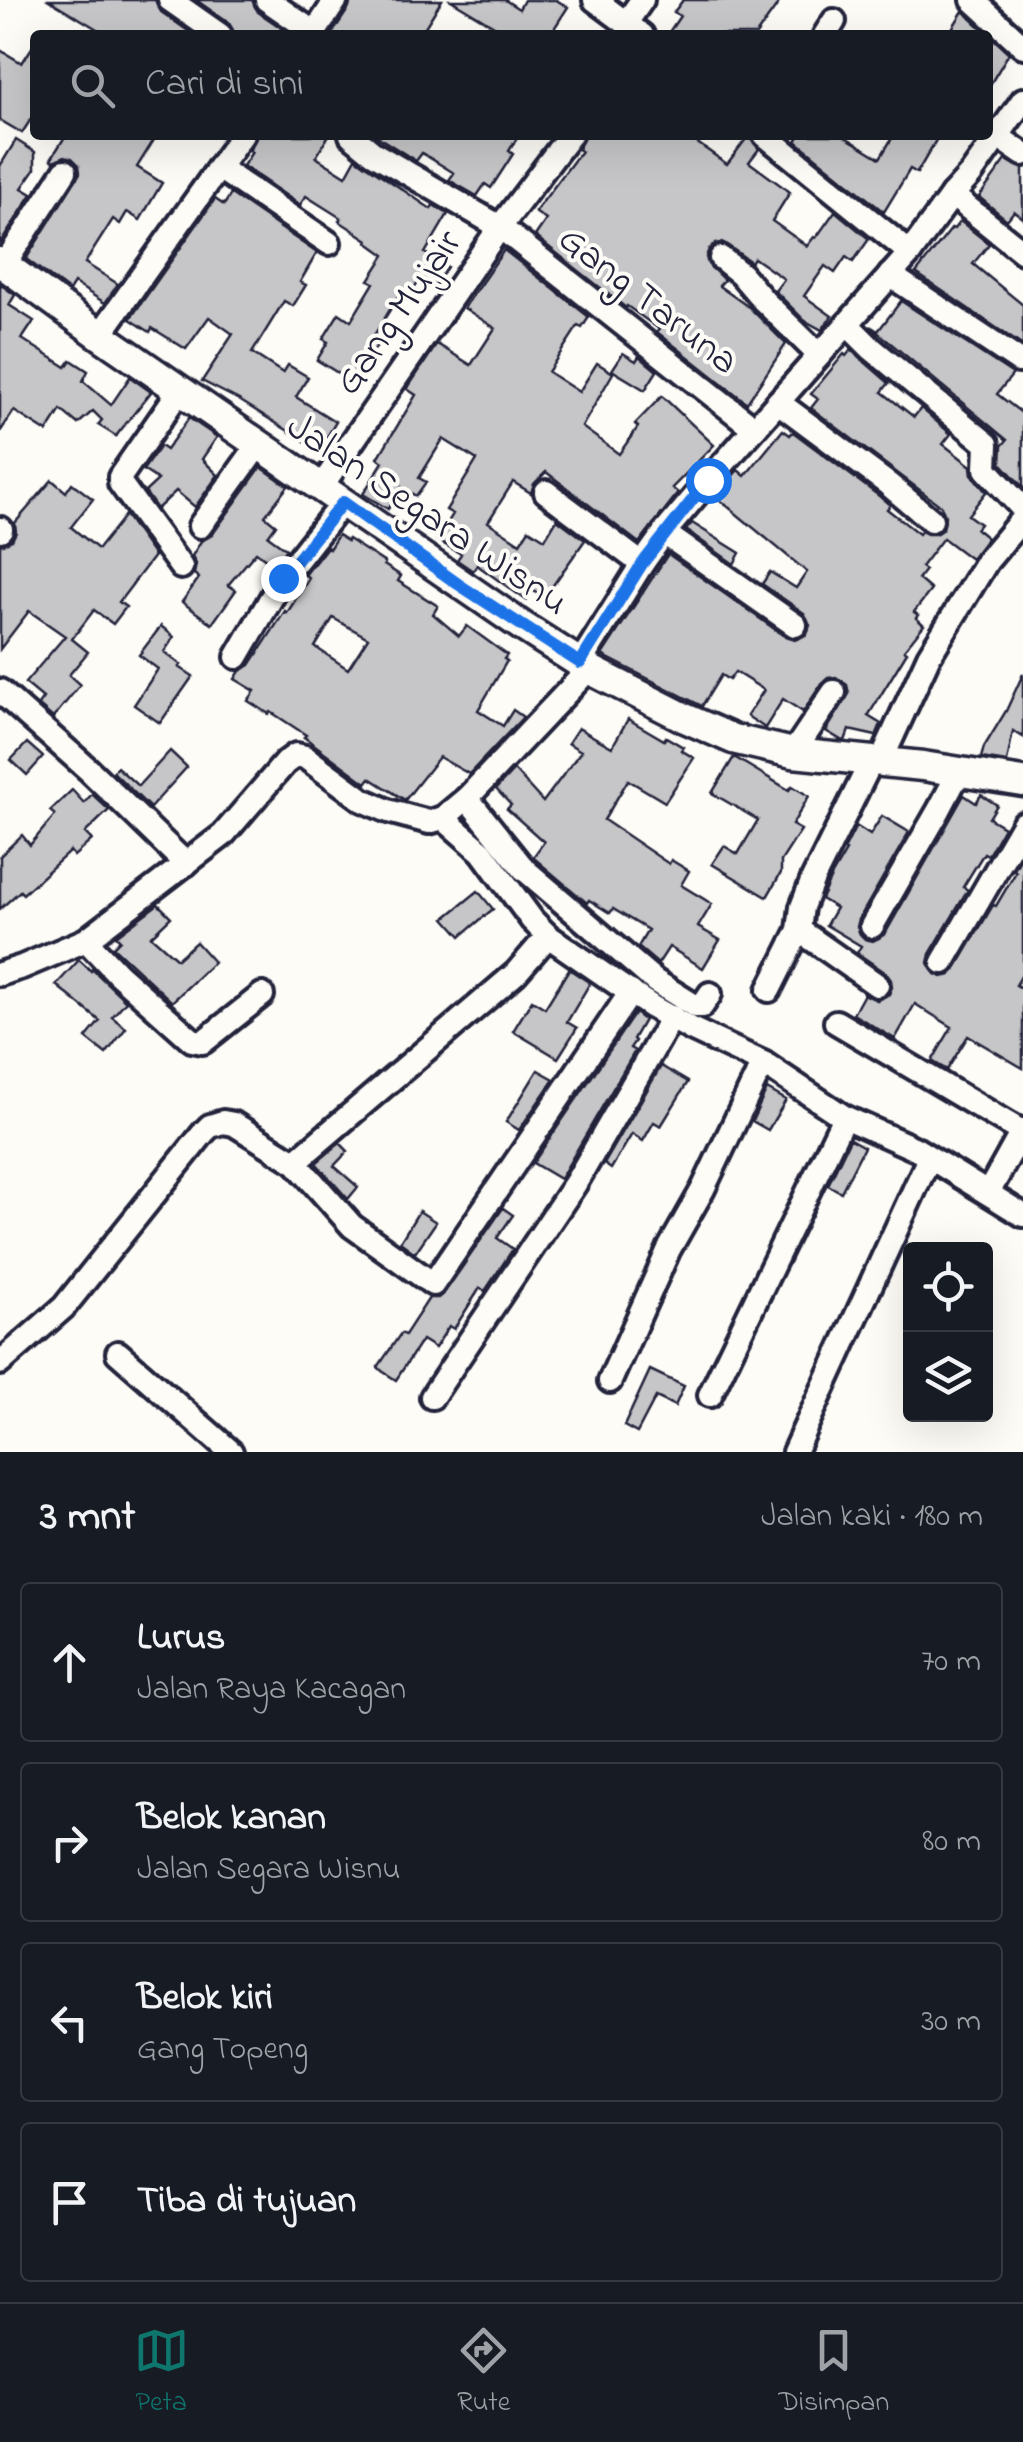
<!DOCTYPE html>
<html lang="id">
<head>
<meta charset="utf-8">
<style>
  :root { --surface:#171b24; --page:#20242c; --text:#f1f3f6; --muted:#9ea1a6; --line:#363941; --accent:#0f766e }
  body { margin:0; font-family:"Indie Flower",sans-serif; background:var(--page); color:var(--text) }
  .controls { position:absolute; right:30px; bottom:30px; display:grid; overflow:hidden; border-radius:10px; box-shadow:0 10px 40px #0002 }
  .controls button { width:90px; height:90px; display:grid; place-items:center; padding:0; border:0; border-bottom:2px solid var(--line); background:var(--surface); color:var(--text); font:50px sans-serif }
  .stop { position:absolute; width:30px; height:30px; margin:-22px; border:8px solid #1a73e8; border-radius:50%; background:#fff }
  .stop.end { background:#1a73e8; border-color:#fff; box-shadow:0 2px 10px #0008 }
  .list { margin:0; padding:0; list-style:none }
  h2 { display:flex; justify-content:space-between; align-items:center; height:130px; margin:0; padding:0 40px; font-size:42px }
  h2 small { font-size:32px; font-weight:400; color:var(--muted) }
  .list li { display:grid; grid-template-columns:65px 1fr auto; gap:30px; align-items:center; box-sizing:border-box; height:160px; margin:0 20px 20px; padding:0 20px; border:2px solid var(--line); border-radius:10px }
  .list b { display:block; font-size:38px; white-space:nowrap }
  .list p { margin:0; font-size:32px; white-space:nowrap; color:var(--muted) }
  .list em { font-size:32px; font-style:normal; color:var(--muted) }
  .icon { flex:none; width:55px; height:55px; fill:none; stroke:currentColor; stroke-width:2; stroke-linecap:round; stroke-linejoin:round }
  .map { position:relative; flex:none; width:1023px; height:1452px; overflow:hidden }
  .search { position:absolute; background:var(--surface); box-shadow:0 10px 40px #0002; left:30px; right:30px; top:30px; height:110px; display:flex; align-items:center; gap:25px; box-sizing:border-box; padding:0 35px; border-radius:10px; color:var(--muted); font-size:38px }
  .sheet { height:850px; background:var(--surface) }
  nav { display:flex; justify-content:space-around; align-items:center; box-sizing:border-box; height:140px; border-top:2px solid var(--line); background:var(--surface); font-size:28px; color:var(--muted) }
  nav a { display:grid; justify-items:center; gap:5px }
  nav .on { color:var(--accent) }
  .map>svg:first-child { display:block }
  .building { fill:#c6c6c8; stroke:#22223b; stroke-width:2.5; fill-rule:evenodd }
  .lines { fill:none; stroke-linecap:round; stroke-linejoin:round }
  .minor-casing { stroke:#22223b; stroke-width:30 }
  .tertiary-casing { stroke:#22223b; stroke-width:35 }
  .minor { stroke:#fdfcf7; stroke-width:22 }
  .tertiary { stroke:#fdfcf7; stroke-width:28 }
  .route { stroke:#1a73e8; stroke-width:12 }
  .labels { text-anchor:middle; stroke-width:8; stroke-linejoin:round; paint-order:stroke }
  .street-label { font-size:40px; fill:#22223b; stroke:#fdfcf7 }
</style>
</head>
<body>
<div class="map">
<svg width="1023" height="1452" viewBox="0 0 1023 1452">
  <rect width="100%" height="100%" fill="#fdfcf7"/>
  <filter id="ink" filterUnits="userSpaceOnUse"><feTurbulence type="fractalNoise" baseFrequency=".01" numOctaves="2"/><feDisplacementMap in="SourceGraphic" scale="20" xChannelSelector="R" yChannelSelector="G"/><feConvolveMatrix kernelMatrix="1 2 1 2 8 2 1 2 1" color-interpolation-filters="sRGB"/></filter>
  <g filter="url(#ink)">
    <g class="building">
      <polygon points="49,0 155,0 161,12 194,35 107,35"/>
      <polygon points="196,0 252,0 258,12 283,29 279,35 235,35 229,23"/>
      <polygon points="351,0 442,0 420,35 331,35 349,8"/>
      <polygon points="451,0 505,0 519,9 524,0 556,0 568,7 550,35 509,35"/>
      <polygon points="683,0 781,0 756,35 667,35 680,16 674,12"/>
      <polygon points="963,11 1009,53 988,88 988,35 948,35"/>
      <polygon points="35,43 35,113 22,133 0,120 0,50 22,63"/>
      <polygon points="66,135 157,135 137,167 162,183 140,220 127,212 120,224 113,219 85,263 118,284 105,303 74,283 69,291 26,259 80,173 79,165 72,158 65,156 54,161 51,159"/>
      <polygon points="258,135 329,135 316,157 346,176 356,158 431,209 433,205 448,214 425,253 447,267 434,288 420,279 411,293 403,289 371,340 378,344 354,383 317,360 328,342 323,339 339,313 351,321 374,283 369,280 385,255 367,242 368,240 339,221 341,218 306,196 300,205 243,166 252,152 249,151"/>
      <polygon points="375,135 519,135 509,151 513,154 491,188 485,184 477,196 449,180 454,173 422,153 416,161"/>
      <polygon points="585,135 686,135 727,164 749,135 759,149 749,162 790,192 772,221 807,246 814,237 816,238 835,211 869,239 853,262 846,257 835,273 825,266 804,296 832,316 822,330 804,320 775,291 784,279 754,258 751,262 724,243 715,244 709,249 706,257 708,264 724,280 719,286 750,308 786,344 747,403 657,332 659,329 627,306 626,308 535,236 546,220 535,212 581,151 578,149"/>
      <polygon points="800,135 842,135 880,158 894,135 939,135 917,173 910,169 884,212 796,141"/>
      <polygon points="16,140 35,152 35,169 22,188 32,194 0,244 0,166"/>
      <polygon points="1006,160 1023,169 1023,218 1014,211 1007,220 979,197"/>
      <polygon points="231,194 317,253 300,282 306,285 293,306 284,301 252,353 283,373 288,365 308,377 296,397 336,422 319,450 239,400 202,381 233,334 209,317 186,349 152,328 150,332 130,319 215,199 224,205"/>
      <polygon points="960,221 989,244 973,264 1023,305 1023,346 916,273 952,228 954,229"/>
      <polygon points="504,250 589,317 582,328 578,326 548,372 579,392 597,363 613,373 582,427 619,454 638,427 635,424 662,396 714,445 672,488 678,493 639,543 546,472 534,484 531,493 513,482 488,522 520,543 529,529 545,539 557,519 585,540 544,598 532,590 526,600 477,565 473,571 457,560 461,554 437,540 453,514 446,510 477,460 443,439 419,478 426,482 416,496 401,487 388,509 363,494 383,462 378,458 416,395 407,389 437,344 471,365 495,328 464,308"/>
      <polygon points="0,284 15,295 9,305 34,321 22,339 66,367 71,360 88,371 83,381 111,405 130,377 151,392 116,436 98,425 102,420 93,411 78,424 61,410 47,432 14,411 0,432"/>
      <polygon points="901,301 1013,374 997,394 1023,414 1023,487 1001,463 1002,446 1007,440 870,326 878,331"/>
      <polygon points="851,350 889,383 882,392 914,417 921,408 951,434 943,444 971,466 972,475 986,492 968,515 980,524 976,529 987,538 971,559 943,538 921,567 925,570 918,579 931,590 914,612 918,615 916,618 924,625 904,650 907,652 868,716 881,724 876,736 849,730 845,741 841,740 826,731 849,694 847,685 836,677 828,678 822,683 803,712 783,699 765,728 747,716 764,690 735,672 729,680 721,675 702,706 602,655 668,554 786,637 795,640 807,634 810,625 804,613 762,584 770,572 796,588 807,572 715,496 738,470 745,476 783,430 790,435 793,432 879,496 890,505 887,509 919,534 921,531 927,534 935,534 943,529 945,516 941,506 811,408 818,399 811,394 844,354 846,356"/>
      <polygon points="623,353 636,361 639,356 657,371 645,390 612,370"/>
      <polygon points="189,418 217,437 202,459 218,475 195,507 176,491 157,509 145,492 158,480 143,470 160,446 166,450"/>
      <polygon points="261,467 288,486 265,516 276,525 268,536 286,549 274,565 256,552 228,585 236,590 212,624 182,602 199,578 194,574 196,564 192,556 201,541 212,535"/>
      <polygon points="52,480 66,492 72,483 93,499 71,527 98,549 125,515 154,556 119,602 126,607 113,624 94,610 72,639 88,652 69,675 80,685 53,718 38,705 43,698 25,683 65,636 29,611 0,649 0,545 12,540 16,532 15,523"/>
      <polygon points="692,523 740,553 734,564 686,530"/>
      <path d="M338 535 347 541 348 539 385 563 384 565 401 576 398 581 438 606 433 614 459 636 467 626 507 655 504 659 507 661 478 710 503 726 513 710 523 717 469 774 439 757 405 800 370 778 366 783 304 737 306 735 271 712 269 714 248 701 255 691 235 679 240 671 250 665 285 611 287 613 309 578 305 575 327 547 329 549ZM333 618 368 638 348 669 315 647Z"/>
      <polygon points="161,626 174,637 164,652 181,665 179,667 193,676 160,723 134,705 158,669 139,655"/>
      <polygon points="1023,674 1023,737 1013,731 1007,762 981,758 984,747 1006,711"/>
      <polygon points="628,719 664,740 666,737 683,747 681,750 694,758 665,802 628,780 604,820 669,864 671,860 689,871 681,885 712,904 698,927 720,940 703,968 669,947 658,964 638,947 648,930 613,909 610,913 589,900 587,903 535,859 533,857 544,842 507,809 511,805 496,789 514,770 543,802 581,751 568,743 578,728 612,747"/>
      <polygon points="27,743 43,757 27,775 11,760"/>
      <polygon points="170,751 187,767 150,808 113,772 117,767 138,786"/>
      <polygon points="734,757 789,790 792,786 809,796 792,825 801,830 781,861 781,873 767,897 712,864 724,846 738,854 758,820 712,793"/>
      <polygon points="72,790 84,803 92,794 109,810 85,833 92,840 74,856 70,851 23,894 20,891 0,909 0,856 22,835 30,845 55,815 50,811"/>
      <polygon points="964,795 976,803 981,795 997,805 989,818 1004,827 988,855 984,853 963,887 968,890 930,954 928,963 935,974 942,977 950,975 955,970 993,905 996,906 1016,872 1014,870 1023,854 1023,973 1016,985 1023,989 1023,1068 968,1036 947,1070 932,1061 952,1027 915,1004 895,1039 853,1014 864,994 877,1000 889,994 892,987 891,980 886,973 857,953 861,946 826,925 836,908 821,899 832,875 846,851 844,850 856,826 870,835 882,816 909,832 859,919 857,927 860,934 865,939 873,941 885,934"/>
      <polygon points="478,891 493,909 461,936 445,918"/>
      <polygon points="158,904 171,917 151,936 177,959 196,942 214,962 172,1002 113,947 120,940 116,936"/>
      <polygon points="79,960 91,971 92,969 126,1001 112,1017 126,1028 106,1054 86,1038 100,1021 56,985"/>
      <polygon points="569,969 590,983 567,1022 577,1028 558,1058 513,1031 532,1000 545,1008"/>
      <polygon points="635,1013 644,1020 633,1039 635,1041 630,1048 635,1051 560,1179 533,1163"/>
      <polygon points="661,1066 688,1082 661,1126 654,1122 643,1141 632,1134 611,1169 604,1164"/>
      <polygon points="538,1070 554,1079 519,1130 506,1122"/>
      <polygon points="767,1089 786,1100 768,1130 752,1121"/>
      <polygon points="850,1139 864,1147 841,1192 828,1185"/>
      <polygon points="340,1143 348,1151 334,1166 358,1187 348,1199 316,1163"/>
      <polygon points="503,1208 513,1215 497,1238 513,1249 485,1291 480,1288 454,1329 449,1326 435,1348 422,1340 396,1380 382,1371 378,1367 401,1333 405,1335 429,1298 438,1298 445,1292"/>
      <polygon points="419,1211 436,1222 415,1253 400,1242"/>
      <polygon points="650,1370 684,1386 675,1406 656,1397 637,1433 624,1426"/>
    </g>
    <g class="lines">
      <g class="minor-casing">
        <g id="minor">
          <polyline points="170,0 220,35"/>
          <polyline points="267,0 315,33"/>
          <polyline points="595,0 642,35"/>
          <polyline points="973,0 1023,46"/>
          <polyline points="626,23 642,0"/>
          <polyline points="313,35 336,0"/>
          <polyline points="825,35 834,21"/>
          <polyline points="351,135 373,153 500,227 754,428"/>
          <polyline points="765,135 910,253"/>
          <polyline points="997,136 1023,154"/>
          <polyline points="219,168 329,243"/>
          <polyline points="952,195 1023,252"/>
          <polyline points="721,258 741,274 764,301 819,355"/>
          <polyline points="4,265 65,171"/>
          <polyline points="890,275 1019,361"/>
          <polyline points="847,324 871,348 987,444 986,469 1023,509"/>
          <polyline points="100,335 242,135"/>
          <polyline points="180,390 120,477 120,483 181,567"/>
          <polyline points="778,402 888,484 931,520"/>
          <polyline points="321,487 500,227 570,135"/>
          <polyline points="546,492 642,564"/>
          <polyline points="200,526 259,444"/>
          <polyline points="0,530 1,529"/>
          <polyline points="664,533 795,625"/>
          <polyline points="237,657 283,578 343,502"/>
          <polyline points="580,663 642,564 664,533 708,481 910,253 952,195 971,174 1023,100"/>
          <polyline points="0,691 89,770 186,864"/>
          <polyline points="793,753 834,692"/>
          <polyline points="880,763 929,656 987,561 1023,518"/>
          <polyline points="467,798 524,869 655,981 695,1006 702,1006 710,994"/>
          <polyline points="443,818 482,852 532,920 548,936 619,985 652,1007 691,1029 763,1063 844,1117 916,1149 1023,1215"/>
          <polyline points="872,926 939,810 959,772"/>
          <polyline points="799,930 877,985"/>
          <polyline points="548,936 516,973 295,1162 352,1226 433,1284 631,992"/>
          <polyline points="86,940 118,974 192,1040 203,1042 262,995"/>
          <polyline points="943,962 1023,824"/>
          <polyline points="0,974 22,967 86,940 223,835 285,763 296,755 305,757 363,800 388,811 429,822 443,818 467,798 589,669"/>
          <polyline points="769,990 799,930 802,907 813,879 871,762"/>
          <polyline points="836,1022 1022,1132"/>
          <polyline points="988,1193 1023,1130"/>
          <polyline points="118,1353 231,1452"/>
          <polyline points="0,1363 64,1307 204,1132 210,1126 223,1122 234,1124 295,1162"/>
          <polyline points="610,1381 669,1249 703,1189 763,1063"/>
          <polyline points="710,1395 844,1117"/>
          <polyline points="432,1397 575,1184 672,1017"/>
          <polyline points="794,1452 929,1158"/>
        </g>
      </g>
      <g class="tertiary-casing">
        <polyline id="tertiary" points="0,262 100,335 522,626 589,669 685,718 733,739 793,753 923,766 1023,782"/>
      </g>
      <use href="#minor" class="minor"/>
      <use href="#tertiary" class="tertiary"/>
    </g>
  </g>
  <g class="lines" filter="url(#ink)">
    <polyline class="route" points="283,578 343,502 458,584 580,663 642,564 708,480"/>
  </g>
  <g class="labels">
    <g class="street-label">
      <text transform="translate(650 298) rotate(38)" y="14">Gang Taruna</text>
      <text transform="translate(396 311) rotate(-55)" y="14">Gang Mujair</text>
      <text transform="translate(429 512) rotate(34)" y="14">Jalan Segara Wisnu</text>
    </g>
  </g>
</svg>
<div class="controls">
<button><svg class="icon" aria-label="locate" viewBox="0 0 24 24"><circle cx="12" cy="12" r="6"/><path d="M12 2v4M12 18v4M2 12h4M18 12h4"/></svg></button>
<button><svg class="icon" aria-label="layers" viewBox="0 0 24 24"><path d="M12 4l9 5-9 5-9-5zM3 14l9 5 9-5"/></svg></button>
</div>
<div class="stop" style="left:708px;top:480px"></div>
<div class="stop end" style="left:283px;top:578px"></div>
<div class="search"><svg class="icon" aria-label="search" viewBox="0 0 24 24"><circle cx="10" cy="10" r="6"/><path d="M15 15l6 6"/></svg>Cari di sini</div>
</div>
<section class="sheet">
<h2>3 mnt<small>Jalan kaki · 180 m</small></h2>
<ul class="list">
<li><svg class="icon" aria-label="ahead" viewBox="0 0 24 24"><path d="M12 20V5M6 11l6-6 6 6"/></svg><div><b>Lurus</b><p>Jalan Raya Kacagan</p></div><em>70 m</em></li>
<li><svg class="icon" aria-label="right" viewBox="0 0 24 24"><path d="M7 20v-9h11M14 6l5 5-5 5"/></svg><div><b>Belok kanan</b><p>Jalan Segara Wisnu</p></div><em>80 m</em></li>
<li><svg class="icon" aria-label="left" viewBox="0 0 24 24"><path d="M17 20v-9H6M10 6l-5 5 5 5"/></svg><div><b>Belok kiri</b><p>Gang Topeng</p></div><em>30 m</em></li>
<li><svg class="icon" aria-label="arrive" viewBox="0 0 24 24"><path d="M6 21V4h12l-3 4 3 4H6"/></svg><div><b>Tiba di tujuan</b></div></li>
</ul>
</section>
<nav>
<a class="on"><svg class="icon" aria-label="map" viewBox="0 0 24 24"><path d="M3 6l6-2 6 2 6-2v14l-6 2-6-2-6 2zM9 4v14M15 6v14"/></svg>Peta</a>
<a><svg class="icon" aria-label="directions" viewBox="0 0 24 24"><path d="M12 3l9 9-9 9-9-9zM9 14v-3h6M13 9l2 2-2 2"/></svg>Rute</a>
<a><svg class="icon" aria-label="saved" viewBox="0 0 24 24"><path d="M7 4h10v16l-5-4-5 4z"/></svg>Disimpan</a>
</nav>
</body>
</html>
